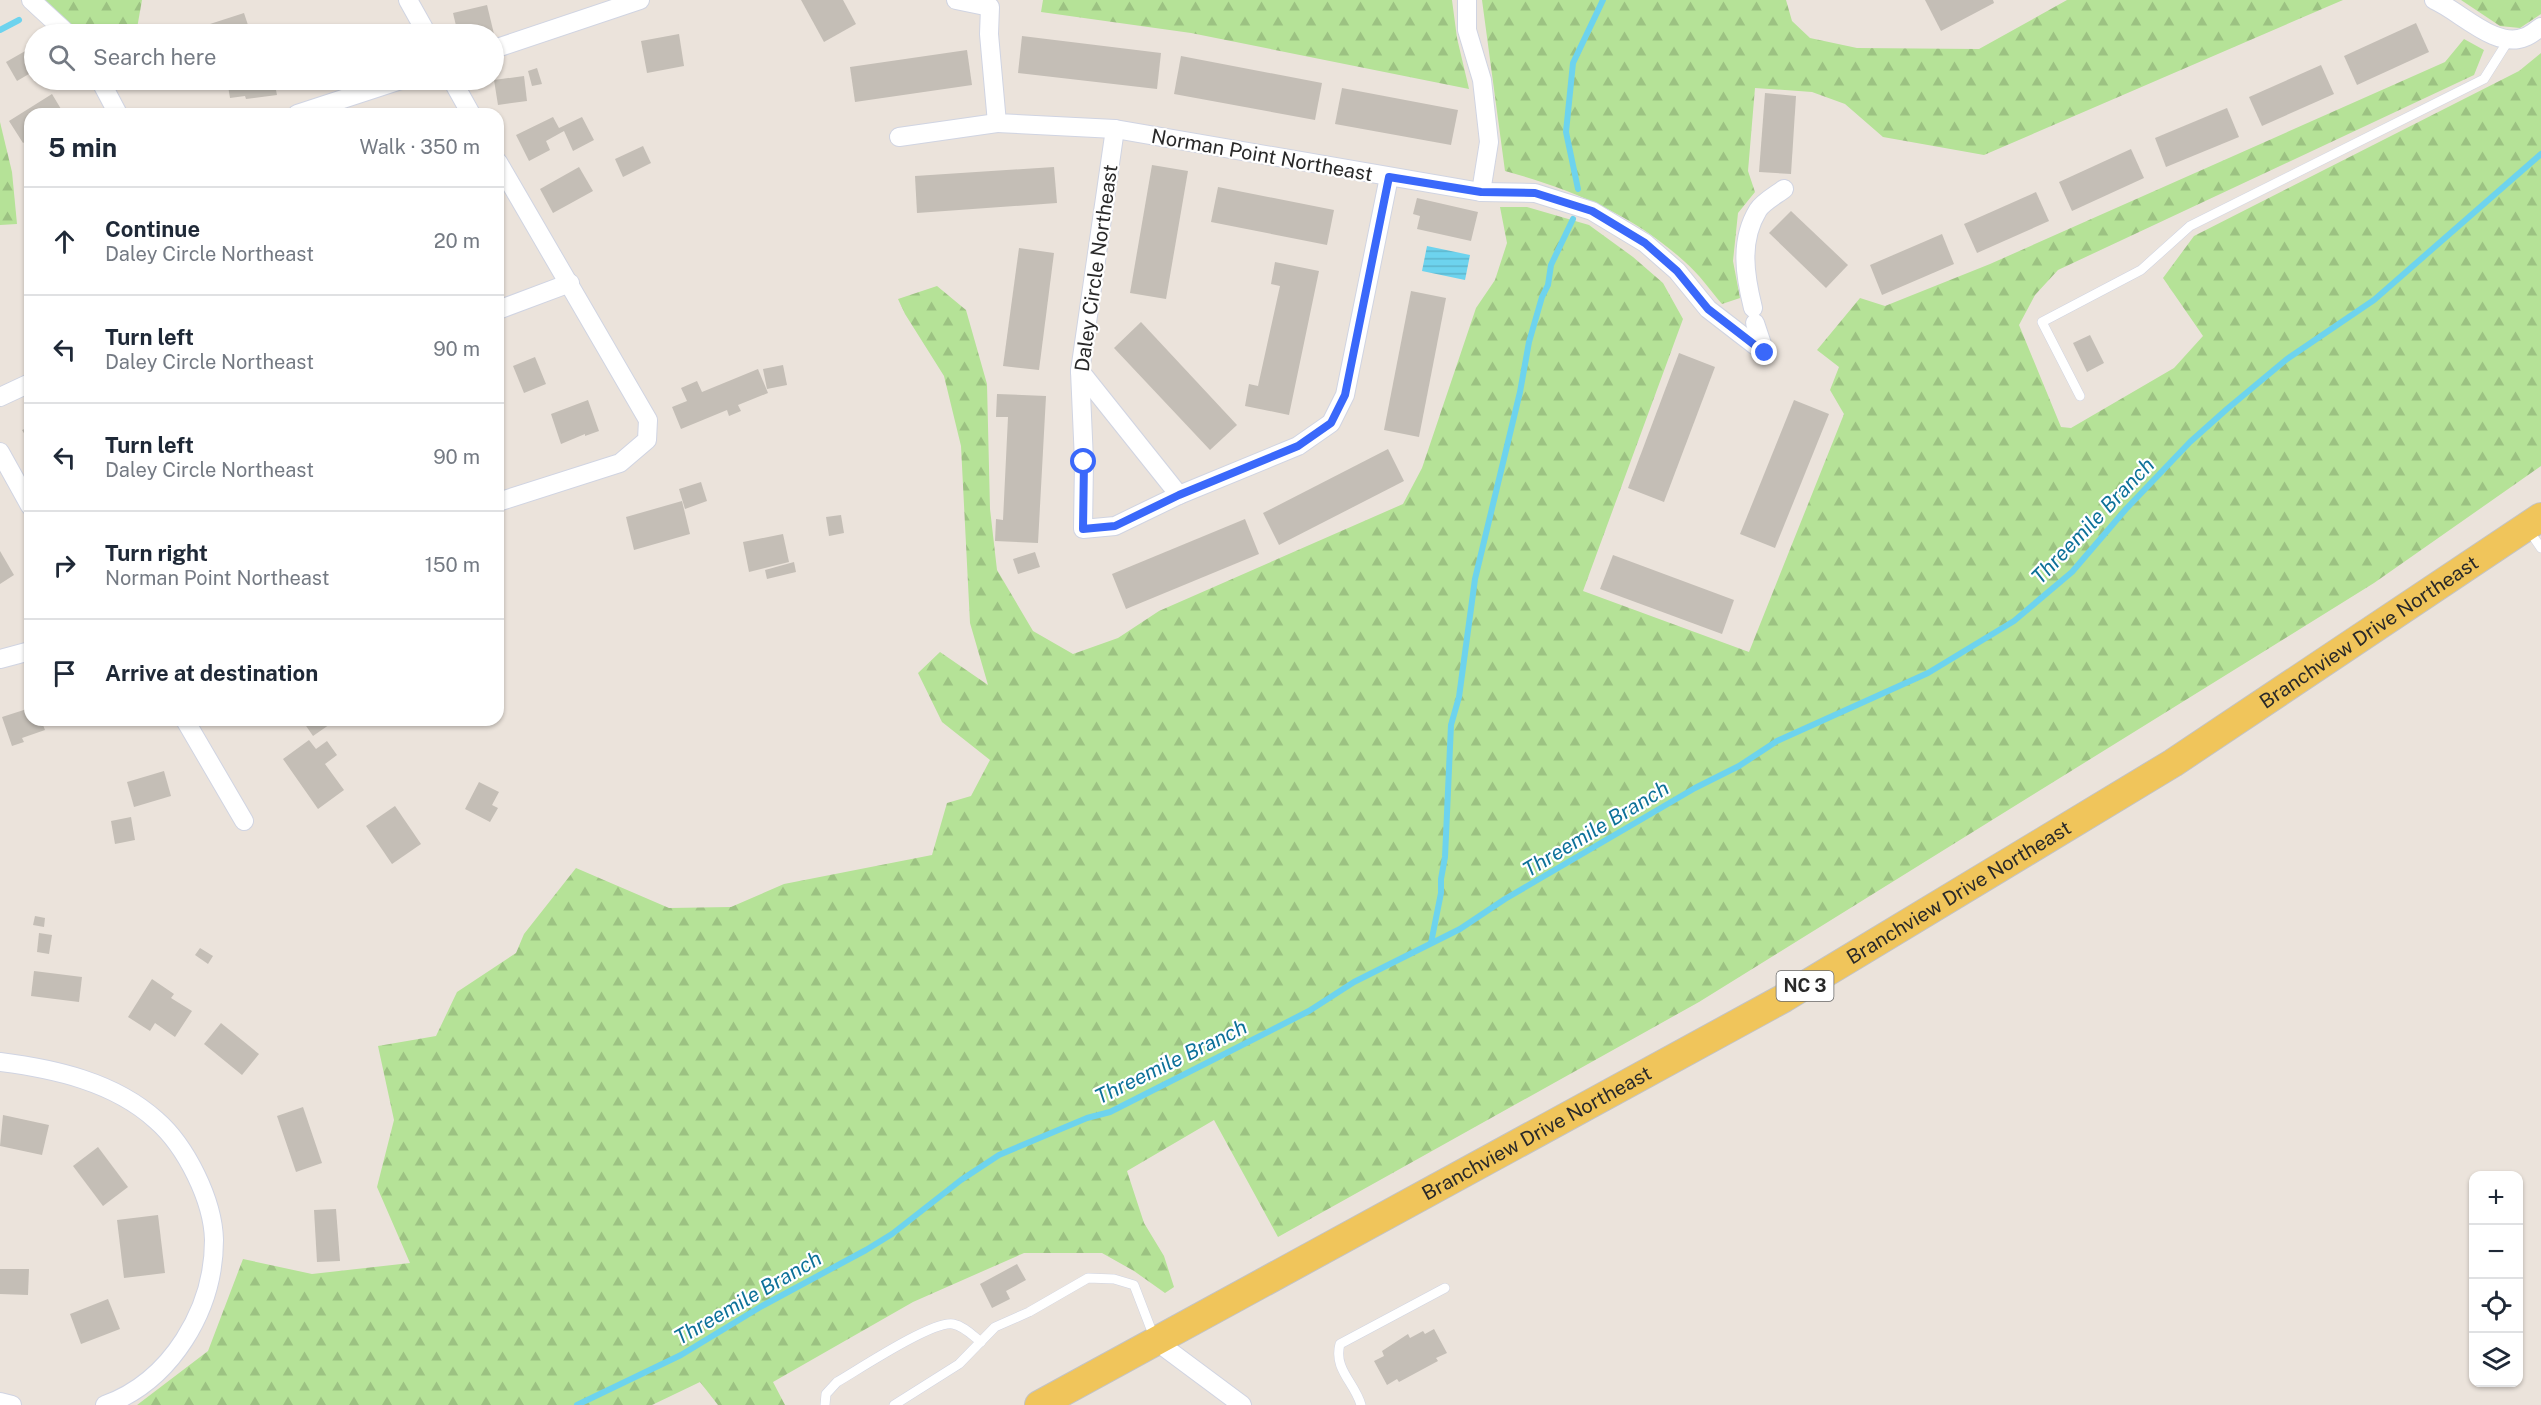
<!DOCTYPE html>
<html lang="en">
<head>
<meta charset="utf-8">
<style>
  :root { --surface:#fff; --page:#f6f6f7; --text:#1f2937; --muted:#747a83; --line:#e0e1e3 }
  body { margin:0; font-family:"Public Sans",sans-serif; background:var(--page); color:var(--text) }
  .controls { position:absolute; right:18px; bottom:18px; display:grid; overflow:hidden; border-radius:12px; box-shadow:0 2px 4px #0004 }
  .controls button { width:54px; height:54px; display:grid; place-items:center; padding:0; border:0; border-bottom:2px solid var(--line); background:var(--surface); color:var(--text); font:30px sans-serif }
  .stop { position:absolute; width:18px; height:18px; margin:-14px; border:4px solid #3a68fa; border-radius:50%; background:#fff }
  .stop.end { background:#3a68fa; border-color:#fff; box-shadow:0 2px 6px #0008 }
  .list { margin:0; padding:0; list-style:none }
  h2 { display:flex; justify-content:space-between; align-items:center; height:78px; margin:0; padding:0 24px; font-size:26px }
  h2 small { font-size:20px; font-weight:400; color:var(--muted) }
  .list li { display:grid; grid-template-columns:39px 1fr auto; gap:18px; align-items:center; box-sizing:border-box; height:108px; padding:0 24px; border-top:2px solid var(--line) }
  .list b { display:block; font-size:22px; white-space:nowrap }
  .list p { margin:0; font-size:20px; white-space:nowrap; color:var(--muted) }
  .list em { font-size:20px; font-style:normal; color:var(--muted) }
  .icon { flex:none; width:33px; height:33px; fill:none; stroke:currentColor; stroke-width:2; stroke-linecap:round; stroke-linejoin:round }
  .map { position:relative; flex:none; width:2541px; height:1405px; overflow:hidden }
  .search { position:absolute; background:var(--surface); box-shadow:0 2px 4px #0004; left:24px; top:24px; width:480px; height:66px; display:flex; align-items:center; gap:15px; box-sizing:border-box; padding:0 21px; border-radius:33px; color:var(--muted); font-size:22px }
  .panel { position:absolute; background:var(--surface); box-shadow:0 2px 4px #0004; left:24px; top:108px; width:480px; height:618px; border-radius:18px }
  .map>svg:first-child { display:block }
  .forest { fill:url(#forest-firs) }
  .water { fill:url(#water-rules) }
  .lines { fill:none; stroke-linecap:round; stroke-linejoin:round }
  .stream { stroke:#6dd3ee; stroke-width:6 }
  .building { fill:#c4beb6 }
  .lane-casing { stroke:#d0d4e2; stroke-width:10 }
  .street-casing { stroke:#d0d4e2; stroke-width:20 }
  .primary-casing { stroke:#c3c3c3; stroke-width:30 }
  .lane { stroke:#fff; stroke-width:9 }
  .street { stroke:#fff; stroke-width:18 }
  .primary { stroke:#f0c55b; stroke-width:28 }
  .route { stroke:#3a68fa; stroke-width:8 }
  .labels { text-anchor:middle; stroke-width:4.5; stroke-linejoin:round; paint-order:stroke }
  .shield { fill:#fff; stroke:#696969; stroke-width:1.5 }
  .shield-label { font-size:18px; font-weight:bold; fill:#292929 }
  .street-label { font-size:20px; fill:#292929; stroke:#fff }
  .water-label { font-size:21px; font-style:italic; fill:#0d7199; stroke:#fff }
</style>
</head>
<body>
<div class="map">
<svg width="2541" height="1405" viewBox="0 0 2541 1405">
  <defs>
    <pattern id="forest-firs" width="22" height="20" patternUnits="userSpaceOnUse" patternTransform="scale(1.5)"><rect width="22" height="20" fill="#b5e297"/><path d="M5 1l3.5 6h-7zM16 11l3.5 6h-7z" fill="#9cc282"/></pattern>
    <pattern id="water-rules" width="6" height="5" patternUnits="userSpaceOnUse" patternTransform="scale(1.5)"><rect width="6" height="5" fill="#6dd3ee"/><path d="M0 2.5h6" fill="none" stroke="#5eb5cc"/></pattern>
  </defs>
  <rect width="100%" height="100%" fill="#ebe3db"/>
  <g class="forest">
    <polygon points="44,0 142,0 136,34 75,34"/>
    <polygon points="1043,0 1452,0 1457,38 1469,89 1191,33 1041,12"/>
    <path d="M1482 0H1786L1792 21 1810 38 1857 48 1979 49 2067 0H2343L1984 155 1883 137 1845 104 1812 92 1755 88 1748 171 1755 192 1738 213 1733 261 1740 298 1722 304C1710 290 1699 274 1685 262 1634 215 1571 189 1505 171Z"/>
    <polygon points="2461,0 2541,0 2541,14 2520,28 2500,26"/>
    <polygon points="2464,39 2484,50 2474,75 2058,270 2035,295 2019,325 2061,427 2071,428 2174,368 2203,336 2163,278 2194,236 2519,71 2541,53 2541,466 2374,583 1699,1002 1278,1237 1214,1120 1127,1171 1144,1223 1164,1256 1174,1287 1165,1293 1134,1271 1102,1253 1024,1253 913,1302 773,1382 785,1405 718,1405 700,1382 652,1405 137,1405 208,1351 243,1259 312,1274 410,1263 377,1187 394,1120 378,1046 436,1036 457,992 516,953 524,934 576,868 669,908 731,907 784,884 932,855 947,803 971,796 990,760 942,722 918,673 940,652 988,685 970,623 961,446 944,376 905,314 898,299 937,286 966,310 987,384 990,509 997,570 1033,631 1073,654 1118,638 1159,611 1403,504 1422,468 1476,308 1495,280 1507,243 1500,207 1527,207 1589,225 1633,257 1663,283 1683,319 1583,591 1749,652 1844,414 1830,390 1839,367 1817,350 1860,298 1885,306 1990,264 2445,62"/>
    <polygon points="0,122 12,172 17,224 0,225"/>
  </g>
  <polygon class="water" points="1427,246 1470,255 1465,280 1422,271"/>
  <g class="lines">
    <g class="stream">
      <polyline points="0,30 19,20"/>
      <polyline points="1578,189 1566,132 1573,63 1603,0"/>
      <polyline points="1431,943 1441,893 1441,879 1445,857 1451,725 1459,697 1475,579 1520,392 1529,342 1542,297 1548,285 1551,265 1573,219"/>
      <polyline points="577,1405 681,1355 762,1306 866,1250 892,1234 961,1180 999,1155 1087,1118 1110,1112 1309,1011 1354,982 1460,929 1505,899 1695,788 1739,766 1777,741 1928,673 2014,621 2072,572 2126,509 2190,442 2227,409 2287,359 2374,300 2541,154"/>
    </g>
  </g>
  <g class="building">
    <polygon points="801,0 843,0 856,24 824,42"/>
    <polygon points="1925,0 1993,0 1994,3 1941,31"/>
    <polygon points="487,5 494,34 458,34 453,13"/>
    <polygon points="244,13 248,25 232,30 233,34 179,34"/>
    <polygon points="2416,23 2429,52 2357,85 2344,56"/>
    <polygon points="679,34 684,66 647,73 641,41"/>
    <polygon points="1022,36 1161,53 1157,89 1018,73"/>
    <polygon points="34,46 34,71 17,81 6,62"/>
    <polygon points="967,50 972,85 855,102 850,67"/>
    <polygon points="1181,56 1322,83 1315,120 1174,94"/>
    <polygon points="2321,65 2334,94 2262,126 2249,97"/>
    <polygon points="537,68 542,84 532,86 528,71"/>
    <polygon points="524,76 527,101 498,105 494,80"/>
    <polygon points="227,80 274,80 277,95 246,99 245,96 230,98"/>
    <polygon points="1342,88 1458,110 1451,145 1335,124"/>
    <polygon points="1765,93 1796,96 1791,174 1759,172"/>
    <polygon points="52,94 64,114 30,114 30,138 23,143 9,121"/>
    <polygon points="2227,108 2239,137 2166,167 2155,138"/>
    <polygon points="553,117 559,128 582,117 594,140 573,151 564,131 546,141 550,150 529,161 516,135"/>
    <polygon points="643,146 651,163 623,177 615,159"/>
    <polygon points="2131,149 2144,178 2072,211 2059,182"/>
    <polygon points="1152,165 1188,171 1166,299 1130,293"/>
    <polygon points="579,167 593,191 553,213 540,189"/>
    <polygon points="1054,167 1057,203 917,213 915,176"/>
    <polygon points="1218,187 1334,210 1327,245 1211,222"/>
    <polygon points="2036,192 2049,221 1977,253 1964,224"/>
    <polygon points="1417,198 1478,212 1471,241 1417,229 1420,216 1413,214"/>
    <polygon points="1791,211 1848,265 1826,288 1769,233"/>
    <polygon points="1942,234 1954,264 1882,295 1870,265"/>
    <polygon points="1019,248 1054,253 1039,370 1003,366"/>
    <polygon points="1275,262 1319,271 1289,415 1245,406 1249,384 1258,386 1280,286 1271,284"/>
    <polygon points="1411,291 1446,298 1419,437 1384,430"/>
    <polygon points="1141,322 1237,425 1210,450 1114,348"/>
    <polygon points="2090,335 2104,363 2087,372 2073,343"/>
    <polygon points="1679,353 1715,367 1664,502 1628,488"/>
    <polygon points="535,357 546,384 524,393 513,366"/>
    <polygon points="783,365 787,385 767,389 763,369"/>
    <polygon points="758,369 768,393 738,405 741,411 729,416 727,410 681,429 672,407 687,401 681,388 697,381 702,392"/>
    <polygon points="997,394 1046,396 1038,543 995,541 996,519 1003,520 1008,417 996,417"/>
    <polygon points="588,400 599,431 585,436 585,434 561,444 551,414"/>
    <polygon points="1794,400 1829,414 1775,548 1740,534"/>
    <polygon points="30,419 30,443 22,430 27,428 24,422"/>
    <polygon points="1388,449 1404,481 1279,545 1263,513"/>
    <polygon points="701,482 707,501 685,509 679,489"/>
    <polygon points="682,501 690,534 634,550 626,517"/>
    <polygon points="841,515 844,533 829,536 826,517"/>
    <polygon points="1245,519 1259,554 1126,609 1112,574"/>
    <polygon points="783,534 789,562 749,572 743,542"/>
    <polygon points="0,551 14,575 0,584"/>
    <polygon points="1035,552 1040,567 1018,574 1013,559"/>
    <polygon points="1613,555 1734,600 1722,634 1600,589"/>
    <polygon points="794,562 796,572 767,579 765,570"/>
    <polygon points="30,708 30,720 41,720 45,730 22,738 24,742 12,746 2,717"/>
    <polygon points="302,720 336,720 313,736"/>
    <polygon points="309,740 316,749 327,741 337,755 325,764 344,790 318,809 283,759"/>
    <polygon points="164,771 171,796 134,807 127,782"/>
    <polygon points="479,782 499,792 492,805 498,808 490,822 465,809"/>
    <polygon points="395,806 421,844 392,864 366,826"/>
    <polygon points="131,817 135,840 115,844 111,821"/>
    <polygon points="35,916 45,918 44,927 33,925"/>
    <polygon points="39,933 52,935 49,954 37,952"/>
    <polygon points="200,948 213,956 208,964 195,955"/>
    <polygon points="34,971 82,977 79,1002 31,996"/>
    <polygon points="152,979 174,994 171,998 192,1011 175,1037 155,1023 150,1031 128,1017"/>
    <polygon points="221,1023 259,1054 242,1075 204,1044"/>
    <polygon points="303,1107 322,1163 296,1172 277,1116"/>
    <polygon points="3,1115 49,1125 42,1155 0,1146"/>
    <polygon points="98,1147 128,1187 103,1206 73,1166"/>
    <polygon points="336,1209 340,1261 317,1262 314,1210"/>
    <polygon points="158,1215 165,1273 124,1278 117,1220"/>
    <polygon points="1017,1264 1026,1280 1006,1291 1010,1299 992,1308 980,1284"/>
    <polygon points="0,1269 29,1269 28,1295 0,1294"/>
    <polygon points="108,1299 120,1329 81,1344 70,1314"/>
    <polygon points="1434,1329 1447,1353 1436,1358 1438,1361 1399,1382 1397,1379 1387,1385 1374,1361 1384,1356 1382,1351 1408,1334 1410,1338 1423,1331 1425,1334"/>
  </g>
  <g class="lines">
    <g class="lane-casing">
      <g id="lane">
        <polyline points="2080,396 2042,322 2141,270 2190,226 2484,79 2508,41"/>
        <polyline points="2528,529 2541,548"/>
        <path d="M825 1405 826 1394 837 1382C858 1370 933 1320 953 1324 964 1326 972 1335 981 1342"/>
        <polyline points="894,1405 959,1364 995,1327 1029,1312 1088,1278 1114,1279 1134,1285 1154,1337"/>
        <path d="M1361 1405C1355 1383 1333 1369 1340 1344L1445 1288"/>
      </g>
    </g>
    <g class="street-casing">
      <g id="street">
        <polyline points="31,0 68,34"/>
        <polyline points="408,0 427,34"/>
        <polyline points="956,0 990,7 989,34 997,123 1115,129 1481,192 1535,193 1592,211 1645,243 1677,271 1708,309 1765,353"/>
        <polyline points="1467,0 1467,30 1482,80 1489,142 1481,192"/>
        <path d="M2434 0C2460 11 2496 50 2525 37 2531 35 2536 30 2541 27"/>
        <polyline points="494,49 640,0"/>
        <polyline points="100,80 118,114"/>
        <polyline points="452,80 471,114"/>
        <polyline points="297,114 401,80"/>
        <polyline points="1115,129 1080,371 1084,461 1083,529 1115,526 1179,495 1298,446 1331,423 1345,395 1389,177"/>
        <polyline points="899,137 997,123"/>
        <polyline points="498,162 648,420 647,440 620,463 498,502"/>
        <path d="M1753 308C1745 276 1739 241 1758 210 1763 202 1776 195 1784 189"/>
        <polyline points="498,310 570,283"/>
        <polyline points="1755,323 1765,353"/>
        <polyline points="1080,371 1179,495"/>
        <polyline points="0,397 30,383"/>
        <polyline points="0,452 30,506"/>
        <polyline points="0,659 30,651"/>
        <polyline points="185,720 244,821"/>
        <path d="M0 1062C55 1069 114 1082 156 1120 186 1146 213 1200 214 1240 214 1310 171 1381 105 1405"/>
        <polyline points="1156,1341 1242,1405"/>
        <polyline points="0,1402 12,1405"/>
      </g>
    </g>
    <g class="primary-casing">
      <g id="primary">
        <path id="s1" d="M1039 1405 1784 998 2173 763 2541 517"/>
      </g>
    </g>
    <use href="#lane" class="lane"/>
    <use href="#street" class="street"/>
    <use href="#primary" class="primary"/>
  </g>
  <g class="lines">
    <polyline class="route" points="1084,462 1083,529 1115,526 1179,495 1298,446 1331,423 1345,395 1389,177 1481,192 1535,193 1592,211 1645,243 1677,271 1708,309 1765,353"/>
  </g>
  <g class="labels">
    <rect class="shield" x="1776.5" y="971" width="57" height="30" rx="4.5"/>
    <g class="shield-label">
      <text x="1805" y="992">NC 3</text>
    </g>
    <g class="street-label">
      <text transform="translate(1262 155) rotate(10)" y="7">Norman Point Northeast</text>
      <text transform="translate(1096 268) rotate(-82)" y="7">Daley Circle Northeast</text>
      <text dy="7" stroke="none"><textPath href="#s1" startOffset="1539">Branchview Drive Northeast</textPath></text>
      <text dy="7" stroke="none"><textPath href="#s1" startOffset="1053">Branchview Drive Northeast</textPath></text>
      <text dy="7" stroke="none"><textPath href="#s1" startOffset="567">Branchview Drive Northeast</textPath></text>
    </g>
    <g class="water-label">
      <text transform="translate(2093 521) rotate(-46)" y="7">Threemile Branch</text>
      <text transform="translate(1596 829) rotate(-31)" y="7">Threemile Branch</text>
      <text transform="translate(1171 1062) rotate(-26)" y="7">Threemile Branch</text>
      <text transform="translate(748 1298) rotate(-30)" y="7">Threemile Branch</text>
    </g>
  </g>
</svg>
<div class="controls">
<button>+</button>
<button>−</button>
<button><svg class="icon" aria-label="locate" viewBox="0 0 24 24"><circle cx="12" cy="12" r="6"/><path d="M12 2v4M12 18v4M2 12h4M18 12h4"/></svg></button>
<button><svg class="icon" aria-label="layers" viewBox="0 0 24 24"><path d="M12 4l9 5-9 5-9-5zM3 14l9 5 9-5"/></svg></button>
</div>
<div class="stop" style="left:1084px;top:462px"></div>
<div class="stop end" style="left:1765px;top:353px"></div>
<div class="search"><svg class="icon" aria-label="search" viewBox="0 0 24 24"><circle cx="10" cy="10" r="6"/><path d="M15 15l6 6"/></svg>Search here</div>
<section class="panel">
<h2>5 min<small>Walk · 350 m</small></h2>
<ul class="list">
<li><svg class="icon" aria-label="ahead" viewBox="0 0 24 24"><path d="M12 20V5M6 11l6-6 6 6"/></svg><div><b>Continue</b><p>Daley Circle Northeast</p></div><em>20 m</em></li>
<li><svg class="icon" aria-label="left" viewBox="0 0 24 24"><path d="M17 20v-9H6M10 6l-5 5 5 5"/></svg><div><b>Turn left</b><p>Daley Circle Northeast</p></div><em>90 m</em></li>
<li><svg class="icon" aria-label="left" viewBox="0 0 24 24"><path d="M17 20v-9H6M10 6l-5 5 5 5"/></svg><div><b>Turn left</b><p>Daley Circle Northeast</p></div><em>90 m</em></li>
<li><svg class="icon" aria-label="right" viewBox="0 0 24 24"><path d="M7 20v-9h11M14 6l5 5-5 5"/></svg><div><b>Turn right</b><p>Norman Point Northeast</p></div><em>150 m</em></li>
<li><svg class="icon" aria-label="arrive" viewBox="0 0 24 24"><path d="M6 21V4h12l-3 4 3 4H6"/></svg><div><b>Arrive at destination</b></div></li>
</ul>
</section>
</div>
</body>
</html>
